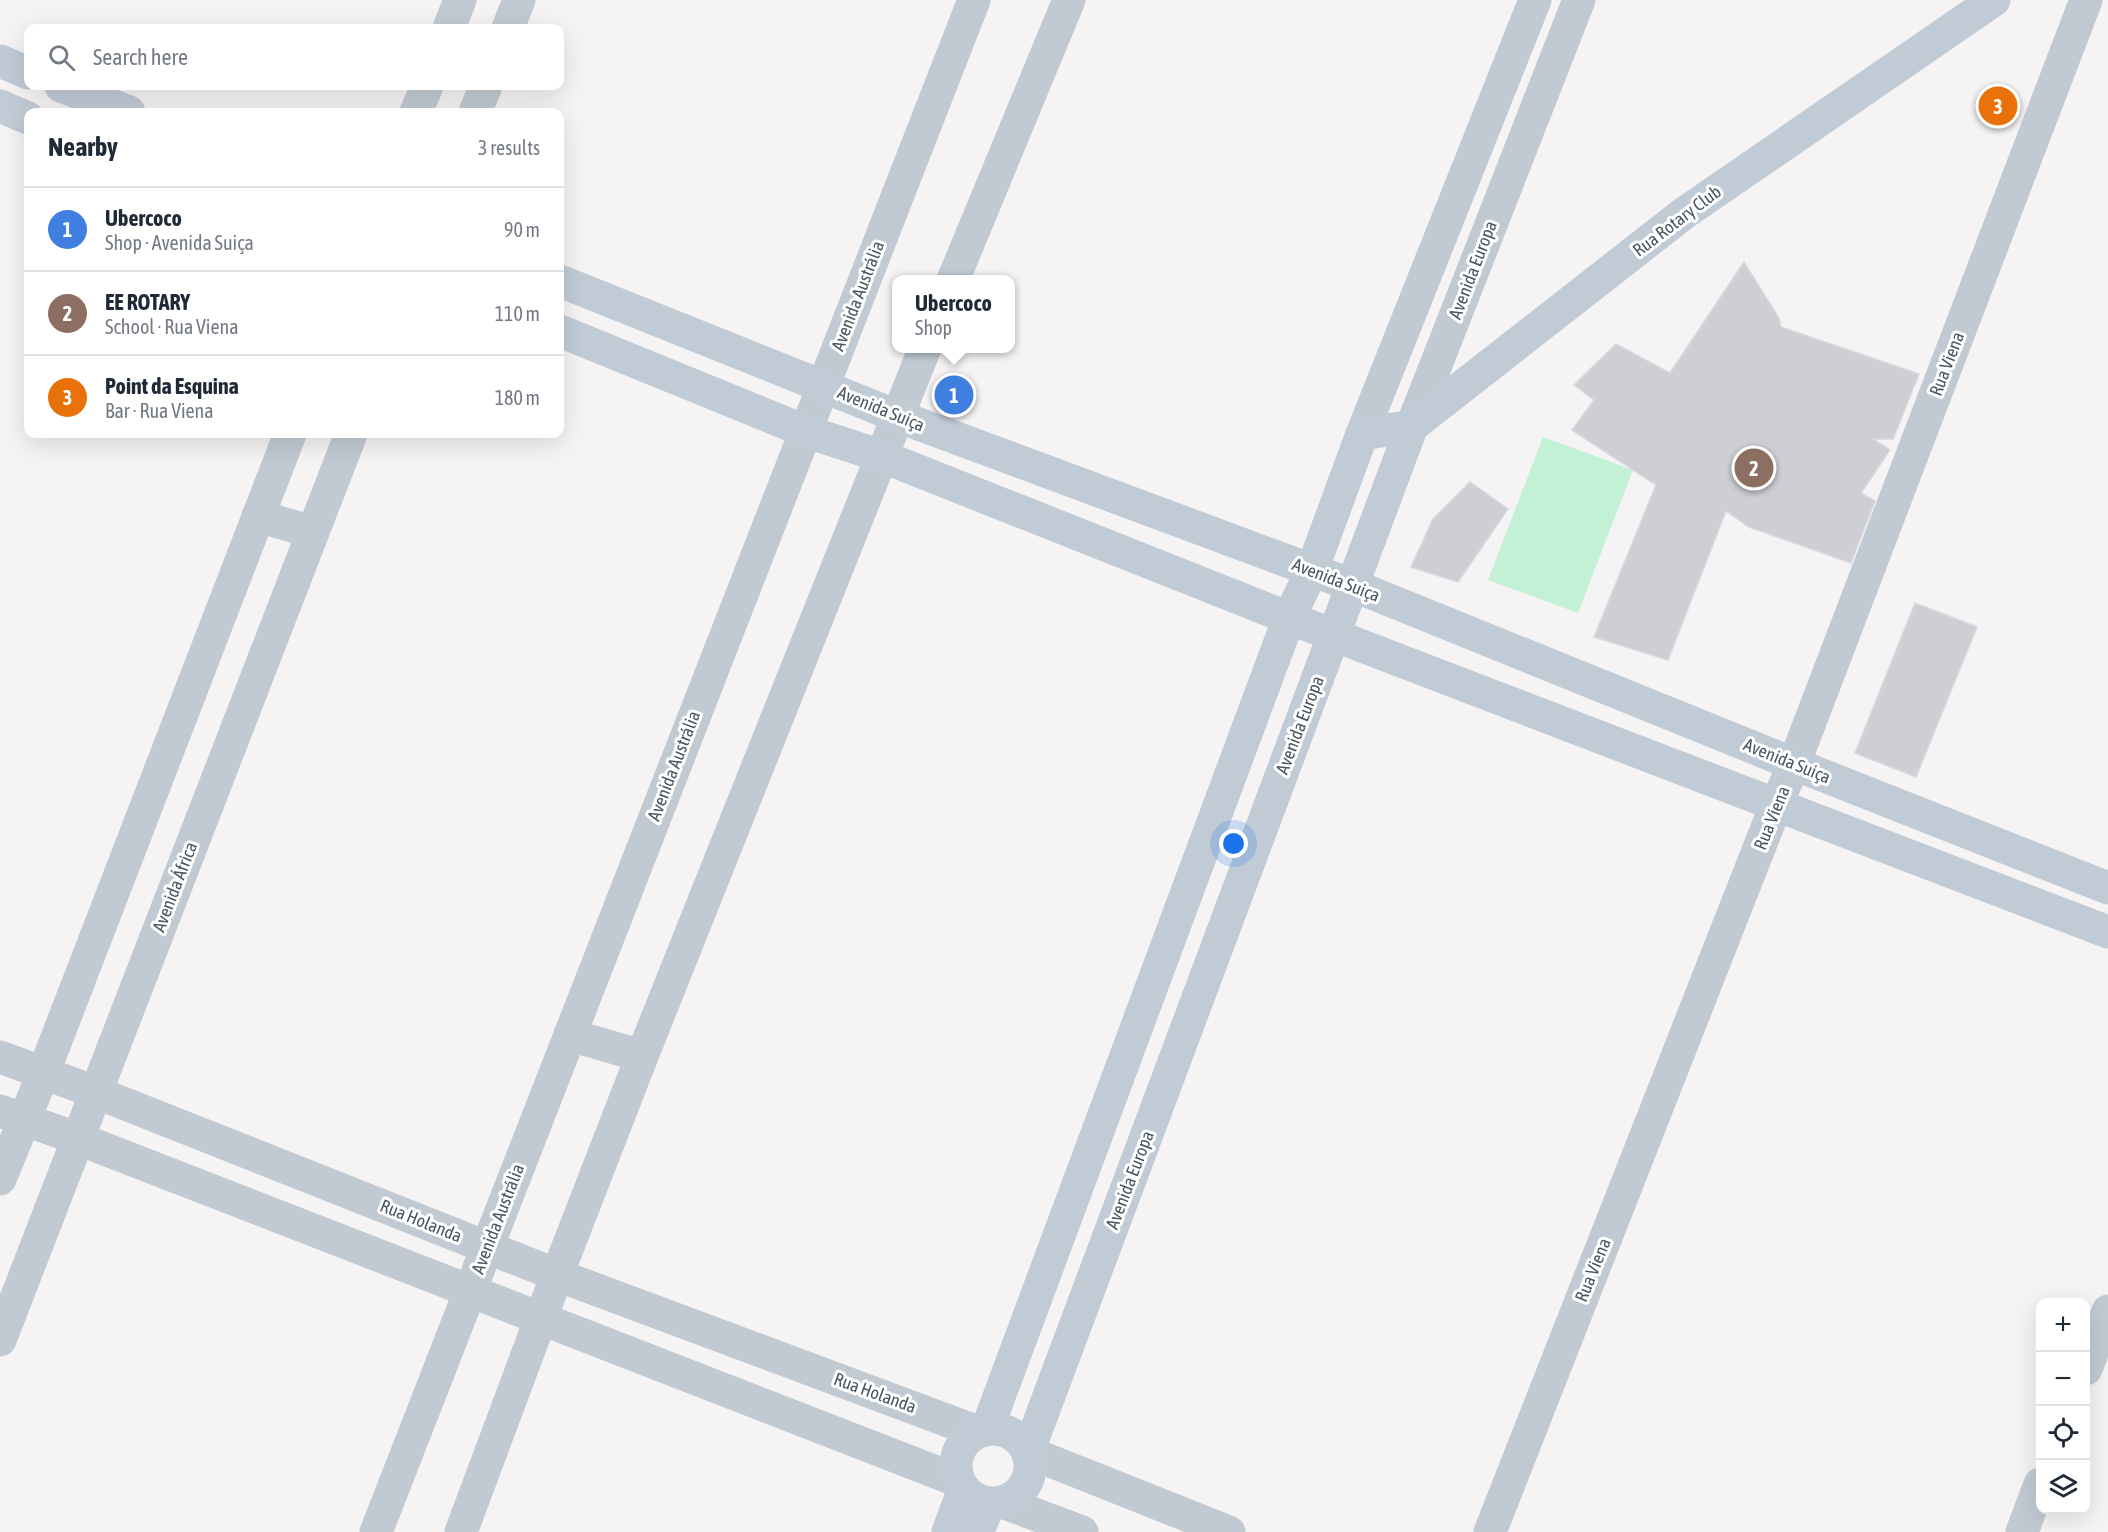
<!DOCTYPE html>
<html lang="en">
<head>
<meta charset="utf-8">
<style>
  :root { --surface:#fff; --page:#f2f2f3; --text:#1f2937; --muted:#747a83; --line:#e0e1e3; --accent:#111827 }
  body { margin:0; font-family:"Asap Condensed",sans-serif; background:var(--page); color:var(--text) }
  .controls { position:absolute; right:18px; bottom:18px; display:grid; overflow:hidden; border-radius:12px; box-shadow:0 6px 24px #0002 }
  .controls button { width:54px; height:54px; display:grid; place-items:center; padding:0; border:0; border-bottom:2px solid var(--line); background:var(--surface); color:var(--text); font:30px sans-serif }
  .you { position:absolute; left:1234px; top:844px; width:21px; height:21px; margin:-15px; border:4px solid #fff; border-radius:50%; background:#1a73e8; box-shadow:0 0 0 9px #1a73e833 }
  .badge { display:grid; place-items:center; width:39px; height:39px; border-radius:50%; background:var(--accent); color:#fff; font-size:20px; font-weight:700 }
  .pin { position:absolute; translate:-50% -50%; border:3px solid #fff; box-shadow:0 2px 6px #0006 }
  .popup { position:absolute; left:892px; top:275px; width:123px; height:78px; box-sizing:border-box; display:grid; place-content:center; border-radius:12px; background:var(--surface); filter:drop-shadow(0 2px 4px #0005); font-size:20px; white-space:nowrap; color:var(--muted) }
  .popup b { font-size:22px; color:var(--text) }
  .popup::after { content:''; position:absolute; left:50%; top:100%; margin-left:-12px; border:12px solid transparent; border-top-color:var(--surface) }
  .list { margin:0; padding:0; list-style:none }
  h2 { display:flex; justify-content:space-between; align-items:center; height:78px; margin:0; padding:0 24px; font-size:26px }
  h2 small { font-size:20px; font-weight:400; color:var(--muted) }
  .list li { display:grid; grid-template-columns:39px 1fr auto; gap:18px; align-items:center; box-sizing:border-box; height:84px; padding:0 24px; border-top:2px solid var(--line) }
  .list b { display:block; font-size:22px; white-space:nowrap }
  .list p { margin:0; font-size:20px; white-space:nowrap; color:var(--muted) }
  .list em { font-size:20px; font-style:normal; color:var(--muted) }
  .icon { flex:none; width:33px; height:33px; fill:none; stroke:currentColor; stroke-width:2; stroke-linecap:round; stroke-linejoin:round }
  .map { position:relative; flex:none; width:2108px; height:1532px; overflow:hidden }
  .search { position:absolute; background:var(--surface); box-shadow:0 6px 24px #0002; left:24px; top:24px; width:540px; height:66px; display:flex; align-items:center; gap:15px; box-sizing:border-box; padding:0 21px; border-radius:12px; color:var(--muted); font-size:22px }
  .panel { position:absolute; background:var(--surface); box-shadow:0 6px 24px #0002; left:24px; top:108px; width:540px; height:330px; border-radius:12px }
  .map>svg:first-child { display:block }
  .green { fill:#c3f1d5 }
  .building { fill:#cdcfd5; stroke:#d7d9de; stroke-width:1.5 }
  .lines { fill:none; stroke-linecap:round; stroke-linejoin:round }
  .street { stroke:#c1cad2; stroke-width:33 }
  .secondary { stroke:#c1cbd6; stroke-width:33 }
  .labels { text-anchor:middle; stroke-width:6; stroke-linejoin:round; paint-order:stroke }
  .street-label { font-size:18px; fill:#4a5661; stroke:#fff }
</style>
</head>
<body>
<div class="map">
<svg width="2108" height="1532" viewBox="0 0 2108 1532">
  <rect width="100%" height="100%" fill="#f5f3f3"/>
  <polygon class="green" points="1543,437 1633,470 1578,613 1488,580"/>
  <g class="building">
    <polygon points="1744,262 1779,318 1781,327 1919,374 1893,439 1873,439 1890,450 1861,493 1875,501 1851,563 1749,527 1726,511 1668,660 1594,637 1656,485 1572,430 1594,400 1574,385 1616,344 1670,373"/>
    <polygon points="1470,482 1508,509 1458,582 1411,567 1433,519"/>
    <polygon points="1915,603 1977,627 1916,777 1855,753"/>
  </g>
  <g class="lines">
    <g class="street">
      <polyline points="449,28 460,0"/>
      <polyline points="508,28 519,0"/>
      <polyline points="416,112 427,86"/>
      <polyline points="475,112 486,86"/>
      <polyline points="953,280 1069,0"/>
      <polyline points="1412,426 1579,0"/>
      <polyline points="1362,434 1535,0"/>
      <polyline points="258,516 312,532"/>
      <polyline points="570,1035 642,1056"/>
      <polyline points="0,1057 95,1092 557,1275 978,1432"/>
      <polyline points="0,1111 79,1139 959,1481"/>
      <polyline points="0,1179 43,1074 290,434"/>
      <polyline points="0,1340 351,434"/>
      <polyline points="2086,1369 2108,1311"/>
      <polyline points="1028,1452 1229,1532"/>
      <polyline points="1002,1502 1082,1532"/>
      <polyline points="376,1532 974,0"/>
      <polyline points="461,1532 557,1275 642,1056 925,348"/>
      <polyline points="1490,1532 1776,805 1794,764 2086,0"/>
      <polyline points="2022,1532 2040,1484"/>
    </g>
    <g class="secondary">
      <polyline points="0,61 28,73"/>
      <polyline points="61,86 129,112"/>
      <polyline points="0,106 28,118"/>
      <polyline points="560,281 897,416 1352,585 1794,764 2108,888"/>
      <polyline points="560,331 805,431 881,456 1289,618 2108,932"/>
      <circle cx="993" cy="1466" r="37"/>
      <polyline points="987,1429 1289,618 1312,570 1362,434 1412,426 1683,214 1994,0"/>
      <polyline points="1028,1452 1412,426"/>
      <polyline points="948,1532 964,1489"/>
      <polyline points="978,1532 989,1503"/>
    </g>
  </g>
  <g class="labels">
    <g class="street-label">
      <text transform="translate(1677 221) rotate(-37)" y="6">Rua Rotary Club</text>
      <text transform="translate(1473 270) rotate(-69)" y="6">Avenida Europa</text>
      <text transform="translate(858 296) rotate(-69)" y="6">Avenida Austrália</text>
      <text transform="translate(1947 364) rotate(-69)" y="6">Rua Viena</text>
      <text transform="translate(881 409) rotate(22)" y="6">Avenida Suiça</text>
      <text transform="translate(1336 580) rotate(21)" y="6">Avenida Suiça</text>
      <text transform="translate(1300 725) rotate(-69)" y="6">Avenida Europa</text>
      <text transform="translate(1787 761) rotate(22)" y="6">Avenida Suiça</text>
      <text transform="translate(674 766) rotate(-69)" y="6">Avenida Austrália</text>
      <text transform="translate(1772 818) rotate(-68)" y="6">Rua Viena</text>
      <text transform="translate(175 887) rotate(-69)" y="6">Avenida África</text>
      <text transform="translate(1130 1180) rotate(-69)" y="6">Avenida Europa</text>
      <text transform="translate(498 1219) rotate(-69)" y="6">Avenida Austrália</text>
      <text transform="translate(421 1221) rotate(22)" y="6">Rua Holanda</text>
      <text transform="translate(1593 1270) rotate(-68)" y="6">Rua Viena</text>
      <text transform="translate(875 1393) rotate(20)" y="6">Rua Holanda</text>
    </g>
  </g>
</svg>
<div class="controls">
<button>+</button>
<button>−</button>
<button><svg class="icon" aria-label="locate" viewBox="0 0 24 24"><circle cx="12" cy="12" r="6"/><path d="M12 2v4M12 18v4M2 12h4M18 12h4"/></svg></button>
<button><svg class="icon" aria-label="layers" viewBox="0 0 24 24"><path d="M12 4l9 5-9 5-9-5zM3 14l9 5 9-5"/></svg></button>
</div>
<div class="you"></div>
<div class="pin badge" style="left:954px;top:395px;background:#3f7fe0">1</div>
<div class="popup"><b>Ubercoco</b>Shop</div>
<div class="pin badge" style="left:1754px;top:468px;background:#8d6e63">2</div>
<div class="pin badge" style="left:1998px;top:106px;background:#e8710a">3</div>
<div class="search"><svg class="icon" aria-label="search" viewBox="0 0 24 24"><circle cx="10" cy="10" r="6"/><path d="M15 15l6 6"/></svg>Search here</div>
<section class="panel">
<h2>Nearby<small>3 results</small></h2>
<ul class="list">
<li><span class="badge" style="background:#3f7fe0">1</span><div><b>Ubercoco</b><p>Shop · Avenida Suiça</p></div><em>90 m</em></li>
<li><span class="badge" style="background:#8d6e63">2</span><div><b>EE ROTARY</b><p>School · Rua Viena</p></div><em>110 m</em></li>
<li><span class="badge" style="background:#e8710a">3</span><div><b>Point da Esquina</b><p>Bar · Rua Viena</p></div><em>180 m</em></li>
</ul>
</section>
</div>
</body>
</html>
